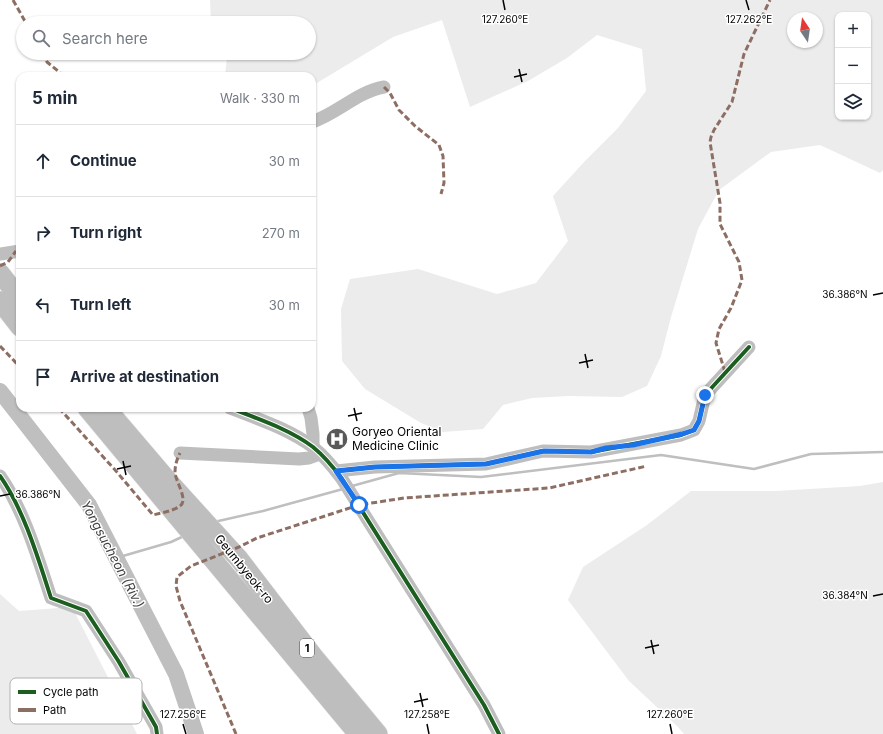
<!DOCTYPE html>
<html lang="en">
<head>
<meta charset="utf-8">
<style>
  :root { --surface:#fff; --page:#f2f2f3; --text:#1f2937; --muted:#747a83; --line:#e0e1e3 }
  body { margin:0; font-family:Inter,sans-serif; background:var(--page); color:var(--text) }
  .controls { position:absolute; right:12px; top:12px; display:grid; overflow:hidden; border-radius:8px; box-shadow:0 1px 3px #0004 }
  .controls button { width:36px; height:36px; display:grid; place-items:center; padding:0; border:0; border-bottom:1px solid var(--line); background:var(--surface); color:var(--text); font:20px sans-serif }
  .compass { position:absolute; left:787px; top:12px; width:36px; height:36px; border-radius:50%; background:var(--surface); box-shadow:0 1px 3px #0004; rotate:347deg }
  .stop { position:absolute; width:12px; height:12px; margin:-9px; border:3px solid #1a73e8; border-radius:50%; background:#fff }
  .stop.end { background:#1a73e8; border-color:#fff; box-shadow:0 1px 4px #0008 }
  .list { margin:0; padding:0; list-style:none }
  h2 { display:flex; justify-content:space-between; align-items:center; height:52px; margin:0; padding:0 16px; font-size:17px }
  h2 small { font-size:13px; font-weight:400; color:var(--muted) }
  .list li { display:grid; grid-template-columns:26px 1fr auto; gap:12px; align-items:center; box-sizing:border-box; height:72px; padding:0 16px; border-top:1px solid var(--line) }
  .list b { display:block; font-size:15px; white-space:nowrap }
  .list em { font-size:13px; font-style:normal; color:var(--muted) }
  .icon { flex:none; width:22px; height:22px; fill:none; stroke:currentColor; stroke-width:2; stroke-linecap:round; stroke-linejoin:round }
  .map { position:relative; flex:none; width:883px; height:734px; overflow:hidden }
  .search { position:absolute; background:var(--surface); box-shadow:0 1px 3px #0004; left:16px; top:16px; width:300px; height:44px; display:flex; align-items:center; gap:10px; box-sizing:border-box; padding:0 14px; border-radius:22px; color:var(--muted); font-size:15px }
  .panel { position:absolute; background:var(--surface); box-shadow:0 1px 3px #0004; left:16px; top:72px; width:300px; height:340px; border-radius:12px }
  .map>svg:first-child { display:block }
  .green { fill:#ececec; fill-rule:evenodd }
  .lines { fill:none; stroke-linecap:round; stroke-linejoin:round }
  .stream { stroke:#bfbfbf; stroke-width:2.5 }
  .river { stroke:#bfbfbf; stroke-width:16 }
  .highway-casing { stroke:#dbdbdb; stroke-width:20 }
  .minor { stroke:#bebebe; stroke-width:13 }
  .highway { stroke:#bebebe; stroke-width:19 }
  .quiet { stroke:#8d6e63; stroke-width:3; stroke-dasharray:6 3; stroke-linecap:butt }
  .cycleway-casing { stroke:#fff; stroke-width:6 }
  .cycleway { stroke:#1b5e20; stroke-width:4 }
  .route { stroke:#1a73e8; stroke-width:5 }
  .ticks { fill:none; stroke:#000; stroke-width:1.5 }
  .labels { text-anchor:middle; stroke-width:3; stroke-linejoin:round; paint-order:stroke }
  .shield { fill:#fff; stroke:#4c4c4c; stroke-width:1 }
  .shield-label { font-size:11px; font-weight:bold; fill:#000 }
  .poi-label { font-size:12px; fill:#000; stroke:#fff; text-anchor:start }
  .street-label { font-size:12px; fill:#000; stroke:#fff }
  .water-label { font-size:13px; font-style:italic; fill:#444; stroke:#fff }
  .key { fill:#fff; stroke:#b2b2b2; stroke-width:1 }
  .key-label { font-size:11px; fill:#000 }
  .ticks-label { font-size:10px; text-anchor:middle; fill:#000; stroke:#fff; stroke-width:3; stroke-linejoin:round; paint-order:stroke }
</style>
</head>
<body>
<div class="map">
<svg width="883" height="734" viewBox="0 0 883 734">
  <rect width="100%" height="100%" fill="#fff"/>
  <g class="green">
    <path d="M210 0H883V170L880 173 820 145 771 152 719 190 698 229 671 317 661 356 647 386 622 397 568 396 532 398 503 405 483 429 443 432 421 423 365 389 342 361 341 309 350 279 418 269 497 294 536 283 568 241 553 196 585 161 618 128 646 91 642 49 597 35 567 58 528 81 470 107 442 20 393 37 312 86V76H225L227 57 225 53H309V23H211ZM838 15H868V117H838ZM793 18H817V42H793Z"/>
    <polygon points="883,482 883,734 684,734 677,726 629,681 568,600 583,567 647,525 691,491 776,491 860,486"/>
    <polygon points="0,594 19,611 72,607 137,734 0,734"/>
  </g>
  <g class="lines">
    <g class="stream">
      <polyline points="352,486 399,473 481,477 661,455 754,469 811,454 883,452"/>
      <polyline points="214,522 263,511 343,489"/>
      <polyline points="116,558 171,542 184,536"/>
    </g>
    <polyline class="river" points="0,391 89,505 176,674 196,734"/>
    <g class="highway-casing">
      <g id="highway">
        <polyline points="0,273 20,299"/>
        <polyline points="0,301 20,327"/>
        <polyline points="87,408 358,734"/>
        <polyline points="106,408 170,483 239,559 314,657 378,734"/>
      </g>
    </g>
    <g class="minor">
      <path d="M312 122C338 113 357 92 384 87"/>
      <polyline points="0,254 20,251"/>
      <path d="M230 408C258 419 289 429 313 447 324 456 334 468 342 479L484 705 499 734"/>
      <polyline points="308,408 311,418 313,434 313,447"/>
      <polyline points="180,453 299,459 309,458 320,454"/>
      <polyline points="336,471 375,467 486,464 543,451 591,452 681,435 694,430 699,421 705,395 749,347"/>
      <path d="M0 476C24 510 38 558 51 598L86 611 119 662 156 727 157 734"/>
    </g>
    <use href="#highway" class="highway"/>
    <g class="quiet">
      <polyline points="13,0 26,23"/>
      <polyline points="42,53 47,62 64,76"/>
      <polyline points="384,87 390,93 399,110 415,126 439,145 443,156 444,183 441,194"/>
      <polyline points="0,266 8,262 16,251"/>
      <polyline points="0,346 20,367"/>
      <polyline points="725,372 716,343 719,329 731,308 742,280 739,262 720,224 720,203 710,142 711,137 714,130 732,102 744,54 770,0"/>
      <path d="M59 408 116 471 153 515C161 513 173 511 180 506 189 500 175 481 175 472 175 465 177 459 180 453"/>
      <polyline points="236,734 180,601 176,586 177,577 191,566 239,547 257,538 359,505 404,498 549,488 647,466"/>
    </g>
    <g class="cycleway-casing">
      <g id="cycleway">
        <path d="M230 408C258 419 289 429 313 447 324 456 334 468 342 479L484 705 499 734"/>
        <polyline points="336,471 375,467 486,464 543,451 591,452 681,435 694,430 699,421 705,395 749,347"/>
        <path d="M0 476C24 510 38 558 51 598L86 611 119 662 156 727 157 734"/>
      </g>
    </g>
    <use href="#cycleway" class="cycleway"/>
  </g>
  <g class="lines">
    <polyline class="route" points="359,505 336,471 375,467 486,464 544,451 591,452 606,448 633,445 682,434 694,430 699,421 705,395"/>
  </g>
  <path class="ticks" d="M503 0 505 10M746 0 749 10M519 69 522 82M514 77 527 74M873 295 883 293M585 354 588 368M579 363 593 360M354 408 357 421M348 416 362 413M123 461 126 475M117 469 131 466M0 496 10 494M873 596 883 594M651 640 654 654M645 648 659 645M420 693 423 707M414 702 428 699M183 724 186 734M427 724 429 734M670 724 672 734"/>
  <defs>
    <g id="hospital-disc" transform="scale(1.15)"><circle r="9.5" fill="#595959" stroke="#fff"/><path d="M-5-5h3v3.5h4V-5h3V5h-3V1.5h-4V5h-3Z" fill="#fff"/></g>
  </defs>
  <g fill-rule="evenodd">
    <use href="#hospital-disc" x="337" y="439"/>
  </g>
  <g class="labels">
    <rect class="shield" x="300" y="639" width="14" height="18" rx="3"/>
    <g class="shield-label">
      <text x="307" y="652">1</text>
    </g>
    <g class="poi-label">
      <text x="352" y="436">Goryeo Oriental<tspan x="352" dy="14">Medicine Clinic</tspan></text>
    </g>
    <g class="street-label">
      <text transform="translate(244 569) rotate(51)" y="4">Geumbyeok-ro</text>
    </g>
    <g class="water-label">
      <text transform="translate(113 554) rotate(62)" y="5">Yongsucheon (Riv.)</text>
    </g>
  </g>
  <rect x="10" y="678" width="132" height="46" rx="6" class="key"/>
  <rect x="18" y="690" width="18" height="4" fill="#1b5e20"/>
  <rect x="18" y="708" width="18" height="4" fill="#8d6e63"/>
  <g class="key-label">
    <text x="43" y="696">Cycle path</text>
    <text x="43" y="714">Path</text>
  </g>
  <g class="ticks-label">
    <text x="505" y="23">127.260°E</text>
    <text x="749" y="23">127.262°E</text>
    <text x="845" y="298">36.386°N</text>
    <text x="38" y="498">36.386°N</text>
    <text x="845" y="599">36.384°N</text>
    <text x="183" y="718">127.256°E</text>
    <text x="427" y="718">127.258°E</text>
    <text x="670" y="718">127.260°E</text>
  </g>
</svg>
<div class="controls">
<button>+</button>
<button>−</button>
<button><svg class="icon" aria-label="layers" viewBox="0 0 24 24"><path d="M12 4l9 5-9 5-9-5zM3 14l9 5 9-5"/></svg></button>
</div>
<svg class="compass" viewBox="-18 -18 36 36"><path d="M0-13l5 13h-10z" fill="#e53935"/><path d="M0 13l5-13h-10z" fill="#747a83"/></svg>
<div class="stop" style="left:359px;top:505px"></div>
<div class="stop end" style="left:705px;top:395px"></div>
<div class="search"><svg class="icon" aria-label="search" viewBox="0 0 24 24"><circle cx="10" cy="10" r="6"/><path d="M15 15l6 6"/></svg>Search here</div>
<section class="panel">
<h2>5 min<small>Walk · 330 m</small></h2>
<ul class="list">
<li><svg class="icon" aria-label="ahead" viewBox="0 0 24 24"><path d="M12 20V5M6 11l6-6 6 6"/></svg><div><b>Continue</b></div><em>30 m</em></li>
<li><svg class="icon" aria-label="right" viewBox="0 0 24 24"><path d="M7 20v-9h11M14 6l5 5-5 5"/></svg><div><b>Turn right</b></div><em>270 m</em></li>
<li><svg class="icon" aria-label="left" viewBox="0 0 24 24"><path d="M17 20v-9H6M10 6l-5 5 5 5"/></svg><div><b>Turn left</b></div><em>30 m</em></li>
<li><svg class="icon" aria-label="arrive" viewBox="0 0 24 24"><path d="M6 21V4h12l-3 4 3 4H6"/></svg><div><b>Arrive at destination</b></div></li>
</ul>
</section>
</div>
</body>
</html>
